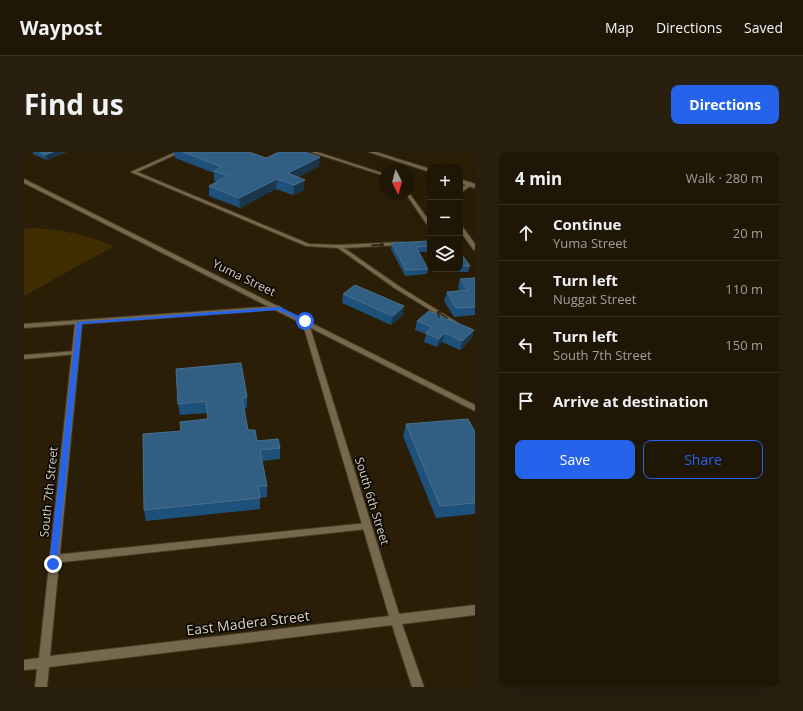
<!DOCTYPE html>
<html lang="en">
<head>
<meta charset="utf-8">
<style>
  :root { --surface:#201605; --page:#281f0f; --text:#f1f3f6; --muted:#a29f9a; --line:#3d3527; --accent:#2563eb }
  body { margin:0; font-family:"Open Sans",sans-serif; background:var(--page); color:var(--text) }
  .controls { position:absolute; right:12px; top:12px; display:grid; overflow:hidden; border-radius:8px; box-shadow:0 4px 16px #0002 }
  .controls button { width:36px; height:36px; display:grid; place-items:center; padding:0; border:0; border-bottom:1px solid var(--line); background:var(--surface); color:var(--text); font:20px sans-serif }
  .compass { position:absolute; left:355px; top:12px; width:36px; height:36px; border-radius:50%; background:var(--surface); box-shadow:0 4px 16px #0002; rotate:174deg }
  .stop { position:absolute; width:12px; height:12px; margin:-9px; border:3px solid #2563eb; border-radius:50%; background:#fff }
  .stop.end { background:#2563eb; border-color:#fff; box-shadow:0 1px 4px #0008 }
  .list { margin:0; padding:0; list-style:none }
  h2 { display:flex; justify-content:space-between; align-items:center; height:52px; margin:0; padding:0 16px; font-size:17px }
  h2 small { font-size:13px; font-weight:400; color:var(--muted) }
  .list li { display:grid; grid-template-columns:26px 1fr auto; gap:12px; align-items:center; box-sizing:border-box; height:56px; padding:0 16px; border-top:1px solid var(--line) }
  .list b { display:block; font-size:15px; white-space:nowrap }
  .list p { margin:0; font-size:13px; white-space:nowrap; color:var(--muted) }
  .list em { font-size:13px; font-style:normal; color:var(--muted) }
  .actions { display:flex; gap:8px; padding:12px 16px }
  .actions a { flex:1; padding:9px 0; border:1px solid var(--accent); border-radius:8px; text-align:center; font-size:14px; color:var(--accent) }
  .actions .main { background:var(--accent); color:#fff }
  .icon { flex:none; width:22px; height:22px; fill:none; stroke:currentColor; stroke-width:2; stroke-linecap:round; stroke-linejoin:round }
  .map { position:relative; flex:none; width:451px; height:535px; overflow:hidden; border-radius:8px }
  header { display:flex; align-items:center; gap:24px; box-sizing:border-box; height:56px; padding:0 20px; background:var(--surface); border-bottom:1px solid var(--line) }
  header strong { font-size:19px }
  nav { display:flex; gap:22px; margin-inline-start:auto; font-size:14px }
  .intro { display:flex; align-items:center; justify-content:space-between; box-sizing:border-box; height:96px; padding:0 24px }
  h1 { margin:0; font-size:28px }
  .button { padding:10px 18px; border-radius:8px; background:var(--accent); color:#fff; font-size:14px; font-weight:700 }
  main { display:flex; gap:24px; padding:0 24px }
  aside { flex:1; background:var(--surface); border-radius:8px; box-shadow:0 4px 16px #0002 }
  .map>svg:first-child { display:block }
  .green { fill:#402e02 }
  .lines { fill:none; stroke-linecap:round; stroke-linejoin:round }
  .service-casing { stroke:#463b25; stroke-width:2 }
  .minor-casing { stroke:#463b25; stroke-width:2 }
  .tertiary-casing { stroke:#463b25; stroke-width:2 }
  .service { fill:#76684c; fill-rule:evenodd }
  .minor { fill:#76684c; fill-rule:evenodd }
  .tertiary { fill:#76684c; fill-rule:evenodd }
  .wall { fill:#1d507b }
  .shaded-wall { fill:#1a364a }
  .building { fill:#315e83; stroke:#4b708d }
  .oneway { stroke:#2d2618 }
  .route { fill:#2563eb }
  .labels { text-anchor:middle; stroke-width:3.5; stroke-linejoin:round; paint-order:stroke }
  .street-label { font-size:12px; fill:#d8d1c3; stroke:#0e0902 }
  .near-street-label { font-size:14px; fill:#d8d1c3; stroke:#0e0902 }
</style>
</head>
<body>
<header>
<strong>Waypost</strong>
<nav><a>Map</a><a>Directions</a><a>Saved</a></nav>
</header>
<div class="intro"><h1>Find us</h1><a class="button">Directions</a></div>
<main>
<div class="map">
<svg width="451" height="535" viewBox="0 0 451 535">
  <rect width="100%" height="100%" fill="#2a1e07"/>
  <path class="green" d="M11 76C39 78 64 83 90 94L0 144V77Z"/>
  <g class="lines">
    <g class="service-casing">
      <g id="service">
        <polygon points="152,0 157,0 113,20 285,92 315,93 379,90 379,92 377,93 320,96 376,135 434,171 433,172 429,172 372,137 314,96 282,94 107,20"/>
        <polygon points="287,0 293,0 361,22 361,24"/>
        <polygon points="385,41 406,70 406,74 404,74 382,42 385,42"/>
        <polygon points="51,199 53,200 54,201 53,202 0,207 0,203"/>
        <polygon points="343,371 346,372 347,374 346,376 343,377 30,411 27,410 26,407 27,404 30,403"/>
      </g>
    </g>
    <g class="minor-casing">
      <g id="minor">
        <polygon points="345,0 352,0 406,17 406,20"/>
        <polygon points="436,27 451,32 451,36 436,31"/>
        <polygon points="255,154 258,156 257,157 58,172 26,504 365,464 278,169 281,167 284,169 375,462 451,453 451,463 378,472 400,535 388,535 368,473 25,515 23,535 11,535 13,517 0,518 0,508 15,506 51,172 0,176 0,172"/>
      </g>
    </g>
    <g class="tertiary-casing">
      <g id="tertiary">
        <polygon points="0,27 451,253 451,259 0,31"/>
        <polygon points="446,30 449,32 448,33 436,41 436,37"/>
        <polygon points="436,73 438,74 451,92 451,98 449,97 436,79"/>
      </g>
    </g>
    <use href="#service" class="service"/>
    <use href="#minor" class="minor"/>
    <use href="#tertiary" class="tertiary"/>
  </g>
  <g class="wall">
    <polygon points="9,0 43,0 23,8 9,2"/>
    <polygon points="150,0 225,0 242,6 295,14 274,25 280,38 269,43 252,37 216,56 185,44 185,34 193,30 190,29 190,21 151,6"/>
    <polygon points="406,89 406,100 395,100 404,117 403,122 381,124 367,97 368,91"/>
    <polygon points="436,100 446,114 444,120 434,120 431,117 436,117"/>
    <polygon points="451,126 451,163 430,165 420,149 423,140 436,139 434,136 436,127"/>
    <polygon points="319,142 379,163 367,173 318,151"/>
    <polygon points="393,169 450,178 447,187 436,198 418,190 413,195 400,190 402,182 391,178"/>
    <polygon points="223,245 223,256 220,257 224,278 233,289 256,296 256,307 238,309 243,334 243,345 236,346 236,357 122,369 120,358 157,279 183,267 183,261 156,263 154,252"/>
    <polygon points="382,272 451,280 451,362 412,366 379,284"/>
  </g>
  <g class="shaded-wall">
    <polygon points="29,0 43,0 23,8 21,3"/>
    <polygon points="296,5 295,14 263,31 264,21"/>
    <polygon points="253,27 252,37 216,56 215,46"/>
    <polygon points="281,28 280,38 269,43 270,33"/>
    <polygon points="380,154 379,163 367,173 369,164"/>
    <polygon points="450,178 447,187 436,198 438,189"/>
    <polygon points="421,181 418,190 413,195 415,187"/>
  </g>
  <g class="building">
    <polygon points="15,0 29,0 21,3"/>
    <polygon points="159,0 225,0 242,6 255,0 281,0 296,5 264,21 281,28 270,33 253,27 215,46 185,34 204,24 190,19 198,15"/>
    <polygon points="406,89 406,94 392,95 404,117 382,118 368,91"/>
    <polygon points="436,100 446,114 436,114"/>
    <polygon points="451,126 451,155 432,156 423,140 444,138 436,127"/>
    <polygon points="331,133 380,154 369,164 319,142"/>
    <polygon points="405,159 450,178 438,189 421,181 415,187 402,181 408,175 393,169"/>
    <polygon points="217,211 223,245 218,246 224,278 231,278 233,289 254,287 256,296 236,298 243,334 234,334 236,346 120,358 119,282 157,279 156,270 184,267 182,249 154,252 152,217"/>
    <polygon points="444,267 451,280 451,351 416,354 382,272"/>
  </g>
  <defs><path id="oneway-shaft" d="M-6 0H5M1.5-3L5.5 0L1.5 3" fill="none" stroke-width="1.6" stroke-linecap="round" stroke-linejoin="round"/></defs>
  <g class="oneway">
    <use href="#oneway-shaft" transform="translate(354 93) rotate(-4)"/>
    <use href="#oneway-shaft" transform="translate(418 163) rotate(-148)"/>
  </g>
  <polygon class="route" points="256,155 284,169 279,170 255,158 58,172 33,412 32,415 27,415 25,412 53,170"/>
  <g class="labels">
    <g class="street-label">
      <text transform="translate(220 126) rotate(26)" y="4">Yuma Street</text>
      <text transform="translate(25 340) rotate(-84)" y="4">South 7th Street</text>
      <text transform="translate(348 349) rotate(73)" y="4">South 6th Street</text>
    </g>
    <g class="near-street-label">
      <text transform="translate(224 471) rotate(-7)" y="5">East Madera Street</text>
    </g>
  </g>
</svg>
<div class="controls">
<button>+</button>
<button>−</button>
<button><svg class="icon" aria-label="layers" viewBox="0 0 24 24"><path d="M12 4l9 5-9 5-9-5zM3 14l9 5 9-5"/></svg></button>
</div>
<svg class="compass" viewBox="-18 -18 36 36"><path d="M0-13l5 13h-10z" fill="#e53935"/><path d="M0 13l5-13h-10z" fill="#a29f9a"/></svg>
<div class="stop" style="left:281px;top:169px"></div>
<div class="stop end" style="left:29px;top:412px"></div>
</div>
<aside>
<h2>4 min<small>Walk · 280 m</small></h2>
<ul class="list">
<li><svg class="icon" aria-label="ahead" viewBox="0 0 24 24"><path d="M12 20V5M6 11l6-6 6 6"/></svg><div><b>Continue</b><p>Yuma Street</p></div><em>20 m</em></li>
<li><svg class="icon" aria-label="left" viewBox="0 0 24 24"><path d="M17 20v-9H6M10 6l-5 5 5 5"/></svg><div><b>Turn left</b><p>Nuggat Street</p></div><em>110 m</em></li>
<li><svg class="icon" aria-label="left" viewBox="0 0 24 24"><path d="M17 20v-9H6M10 6l-5 5 5 5"/></svg><div><b>Turn left</b><p>South 7th Street</p></div><em>150 m</em></li>
<li><svg class="icon" aria-label="arrive" viewBox="0 0 24 24"><path d="M6 21V4h12l-3 4 3 4H6"/></svg><div><b>Arrive at destination</b></div></li>
</ul>
<div class="actions"><a class="main">Save</a><a>Share</a></div>
</aside>
</main>
</body>
</html>
